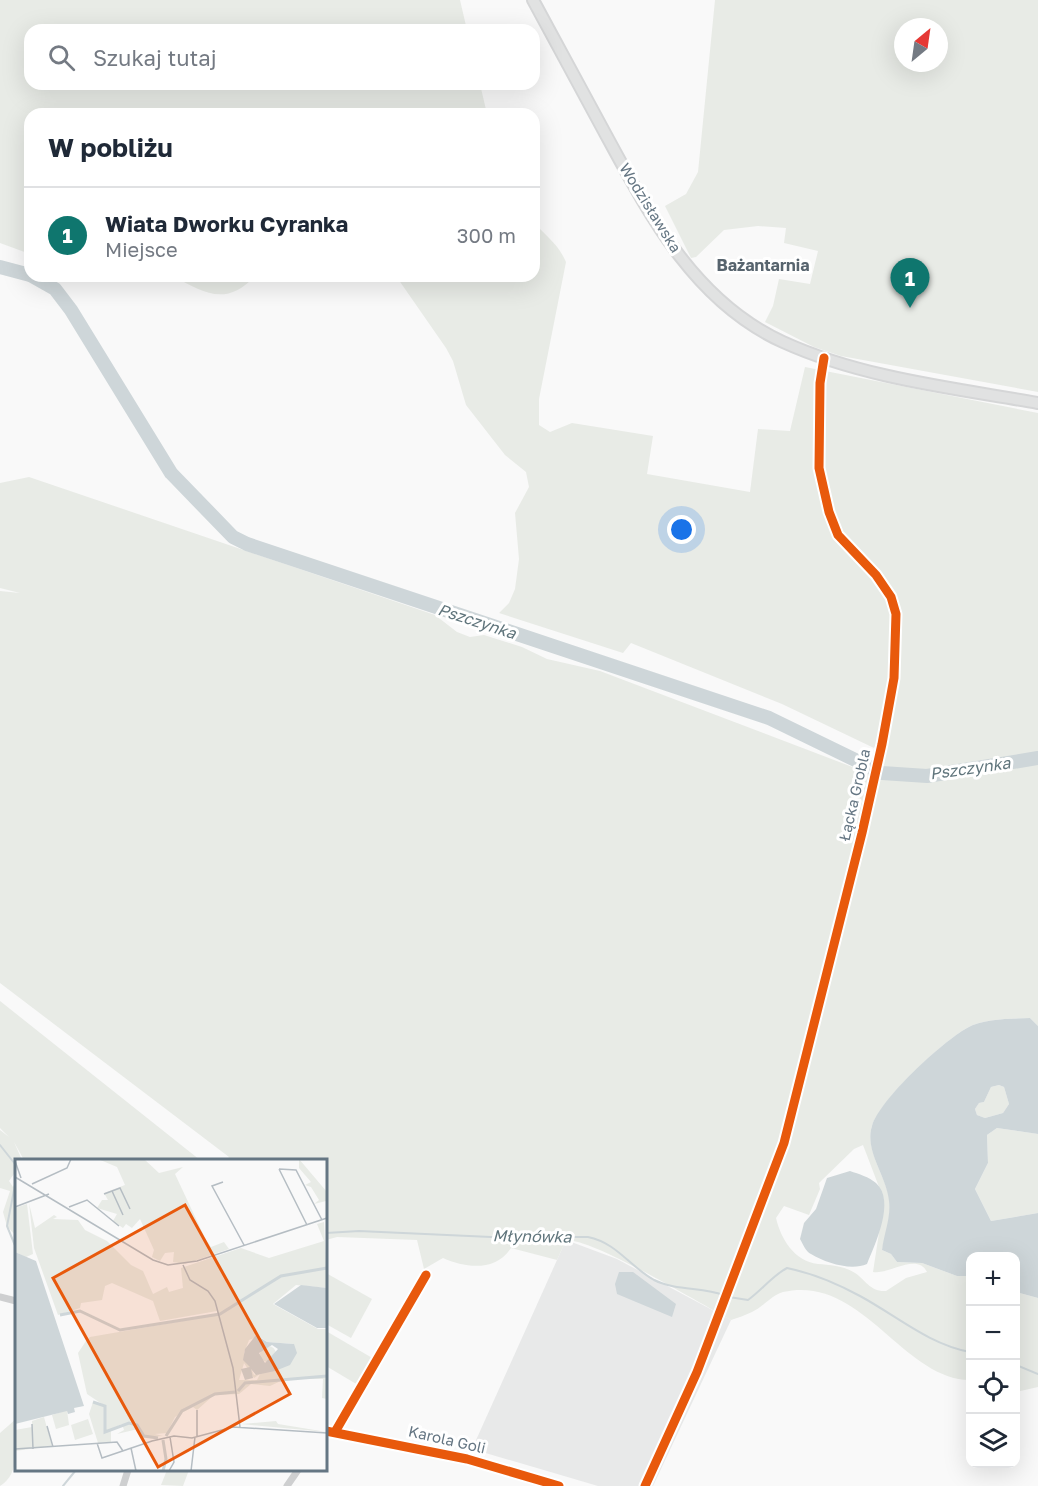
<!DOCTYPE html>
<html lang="pl">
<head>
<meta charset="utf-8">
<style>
  :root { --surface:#fff; --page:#f6f6f7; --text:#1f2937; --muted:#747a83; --line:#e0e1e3; --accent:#0f766e }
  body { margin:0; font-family:"Golos Text",sans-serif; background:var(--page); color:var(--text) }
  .controls { position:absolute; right:18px; bottom:18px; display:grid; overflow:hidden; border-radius:12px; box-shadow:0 6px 24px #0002 }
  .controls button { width:54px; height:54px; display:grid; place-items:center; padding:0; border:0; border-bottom:2px solid var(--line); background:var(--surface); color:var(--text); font:30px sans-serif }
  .compass { position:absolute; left:894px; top:18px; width:54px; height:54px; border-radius:50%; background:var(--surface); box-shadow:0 6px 24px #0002; rotate:29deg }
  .you { position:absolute; left:682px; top:530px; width:21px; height:21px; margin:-15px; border:4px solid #fff; border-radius:50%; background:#1a73e8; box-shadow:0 0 0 9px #1a73e833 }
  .badge { display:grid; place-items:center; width:39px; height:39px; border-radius:50%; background:var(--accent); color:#fff; font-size:20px; font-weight:700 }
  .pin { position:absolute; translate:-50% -50px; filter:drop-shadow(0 2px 3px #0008) }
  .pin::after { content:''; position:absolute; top:32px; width:21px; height:18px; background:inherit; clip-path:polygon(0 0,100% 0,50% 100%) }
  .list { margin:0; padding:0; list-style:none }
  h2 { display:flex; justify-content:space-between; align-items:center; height:78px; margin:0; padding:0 24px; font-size:26px }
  h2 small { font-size:20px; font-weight:400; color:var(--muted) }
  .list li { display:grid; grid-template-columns:39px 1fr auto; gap:18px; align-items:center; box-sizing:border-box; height:96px; padding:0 24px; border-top:2px solid var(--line) }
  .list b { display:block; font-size:22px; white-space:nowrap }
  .list p { margin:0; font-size:20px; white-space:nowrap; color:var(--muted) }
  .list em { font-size:20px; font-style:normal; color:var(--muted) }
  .icon { flex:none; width:33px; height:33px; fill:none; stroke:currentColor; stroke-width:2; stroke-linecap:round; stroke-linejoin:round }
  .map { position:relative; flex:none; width:1038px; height:1486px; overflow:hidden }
  .search { position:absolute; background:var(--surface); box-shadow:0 6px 24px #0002; left:24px; top:24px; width:516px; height:66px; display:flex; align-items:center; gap:15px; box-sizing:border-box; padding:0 21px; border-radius:18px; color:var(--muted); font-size:22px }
  .panel { position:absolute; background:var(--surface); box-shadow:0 6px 24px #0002; left:24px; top:108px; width:516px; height:174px; border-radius:18px }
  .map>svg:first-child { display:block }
  .built { fill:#e8e9e9 }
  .green { fill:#e8ebe6; fill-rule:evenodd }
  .water { fill:#ced6d9; fill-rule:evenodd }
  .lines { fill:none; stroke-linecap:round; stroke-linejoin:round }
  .stream { stroke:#ced6d9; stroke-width:2 }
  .river { stroke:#ced6d9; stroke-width:14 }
  .secondary-casing { stroke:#d5d6d7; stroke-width:14 }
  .minor { stroke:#cecfd0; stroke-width:7 }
  .secondary { stroke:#e1e2e2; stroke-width:10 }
  .cycleway-casing { stroke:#fff; stroke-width:13 }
  .cycleway { stroke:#e8590c; stroke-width:9 }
  .labels { text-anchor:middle; stroke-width:6; stroke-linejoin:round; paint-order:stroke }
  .street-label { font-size:15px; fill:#657683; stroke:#fff }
  .neighbourhood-label { font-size:16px; font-weight:bold; fill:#57646e; stroke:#fff }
  .water-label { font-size:16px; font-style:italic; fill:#60757c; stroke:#fff }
  .inset-river { fill:none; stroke:#ced6d9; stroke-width:3 }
  .inset-road { fill:none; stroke:#b5bdc3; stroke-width:1.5 }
  .view { fill:#e8590c; fill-opacity:0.15; stroke:#e8590c; stroke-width:3 }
  .inset-edge { fill:none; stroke:#657683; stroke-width:3 }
</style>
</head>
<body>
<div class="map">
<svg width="1038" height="1486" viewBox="0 0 1038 1486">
  <rect width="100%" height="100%" fill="#f9f9f9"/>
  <polygon class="built" points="566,1240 617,1259 731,1320 653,1486 598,1486 472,1449"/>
  <g class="green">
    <polygon points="0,0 460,0 467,30 30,30 30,84 480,84 487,114 30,114 30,254 0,243"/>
    <path d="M715 0H1038V392L841 356 814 347 765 322 773 306 779 279 810 284 818 251 784 243 786 228 758 226 724 230 696 257 691 258 665 206 686 194 698 172ZM903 27H939V63H903Z"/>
    <path d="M534 222C547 238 557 242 566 262L539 399V425L550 432 572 423 653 436 647 474 750 492 758 429 790 431 805 367 1038 413V1026L1030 1018C1011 1019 984 1018 967 1028 942 1042 881 1099 872 1126 865 1149 884 1174 889 1196 892 1214 886 1233 882 1250L891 1254 897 1262 922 1263 957 1276H970V1380C902 1379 862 1274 783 1292 772 1295 763 1307 752 1312 745 1315 738 1318 731 1320 699 1303 596 1240 566 1240L557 1260 511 1248C495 1272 466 1268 443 1258L424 1269 417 1240 337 1237 326 1240V1160H227L229 1157 0 983V591L20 593 0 588V483L29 477 435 615 457 632 470 637 484 635 522 647 547 659 600 671 863 771 870 769 878 741 874 748 782 704 631 643 623 653 499 613 509 603 515 589 519 559 515 513 529 487 526 472 505 455 466 405 453 361 446 348 396 276H534ZM863 1145 884 1200 873 1272C889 1275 917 1252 927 1272L906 1278 886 1291C870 1292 866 1280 855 1273 845 1266 829 1265 818 1264 794 1261 781 1239 776 1218L784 1206 809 1215 820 1189 819 1183 854 1149Z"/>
    <path d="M173 276H255C226 307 204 293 173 276Z"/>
    <polygon points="0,1001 200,1160 24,1160 14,1142 22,1160 16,1160 16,1171 9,1181 13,1187 16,1181 16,1236 7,1226 3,1212 10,1191 0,1188 0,1130 9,1137 0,1128"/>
    <polygon points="999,1085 1004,1087 1009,1104 1003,1113 985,1118 977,1115 975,1109 979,1103 984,1102 991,1087"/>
    <polygon points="997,1128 1038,1134 1038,1213 991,1221 975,1189 988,1163 987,1135"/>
    <polygon points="326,1273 372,1299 351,1338 326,1324"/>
    <polygon points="1016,1292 1038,1298 1038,1387 1016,1392"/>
    <polygon points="326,1331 374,1359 358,1385 326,1366"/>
    <path d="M16 1419C17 1440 21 1474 0 1486V1433Z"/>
    <polygon points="167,1470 189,1470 183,1486 161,1485"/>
  </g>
  <g class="water">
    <path d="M1030 1018 1038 1026V1134L997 1128 987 1135 988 1163 975 1189 991 1221 1038 1213V1298L1016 1292V1256H970V1276H957L922 1263 897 1262 891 1254 882 1250C884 1233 891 1218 889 1201 887 1177 864 1151 872 1126 880 1099 942 1042 967 1028 984 1018 1011 1019 1030 1018ZM999 1085 1004 1087 1009 1104 1003 1113 985 1118 977 1115 975 1109 979 1103 984 1102 991 1087Z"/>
    <path d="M850 1171C859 1174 869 1177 876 1183 896 1201 875 1244 867 1264 851 1271 826 1263 811 1254 806 1252 803 1244 800 1239L804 1223 816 1209 827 1178Z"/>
    <polygon points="619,1272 633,1272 676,1304 672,1317 617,1294 615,1284"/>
  </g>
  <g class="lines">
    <g class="stream">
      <polyline points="0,1145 15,1164 16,1180"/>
      <polyline points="16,1180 7,1226 16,1248"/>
      <path d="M326 1233 359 1231 491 1237H588C617 1243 629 1266 654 1280 676 1291 704 1287 723 1295"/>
      <path d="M729 1297 748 1300C762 1290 772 1276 787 1268 811 1273 838 1284 860 1296 897 1316 928 1344 970 1352"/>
      <polyline points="1016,1365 1038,1374"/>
      <polyline points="63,1486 76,1470"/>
    </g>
    <g class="river">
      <polyline points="0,267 30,275"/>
      <polyline points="32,276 55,289 71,310 171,473 233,537 247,544 769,718 882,773 927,776 1038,758"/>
    </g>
    <g class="secondary-casing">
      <path id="secondary" d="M533 0C557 45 582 90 606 135 650 216 695 302 783 342 862 378 953 388 1038 403"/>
    </g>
    <g class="minor">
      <polyline points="0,1297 16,1301"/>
      <polyline points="326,1431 467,1459 559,1486"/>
      <polyline points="335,1432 426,1275"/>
      <polyline points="123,1486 128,1470"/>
      <polyline points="287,1486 298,1470"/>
      <polyline points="645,1486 697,1372 784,1143 862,833 882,744 894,678 896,614 891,597 876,575 838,535 829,512 819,468 820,383 824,358"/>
    </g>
    <use href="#secondary" class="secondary"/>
    <g class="cycleway-casing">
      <g id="cycleway">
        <polyline points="326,1431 467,1459 559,1486"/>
        <polyline points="335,1432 426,1275"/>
        <polyline points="645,1486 697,1372 784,1143 862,833 882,744 894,678 896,614 891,597 876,575 838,535 829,512 819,468 820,383 824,358"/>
      </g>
    </g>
    <use href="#cycleway" class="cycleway"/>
  </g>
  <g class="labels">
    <g class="street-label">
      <text transform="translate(650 208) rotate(58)" y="5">Wodzisławska</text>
      <text transform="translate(855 795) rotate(-77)" y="5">Łącka Grobla</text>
      <text transform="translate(447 1440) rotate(13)" y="5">Karola Goli</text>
    </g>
    <g class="neighbourhood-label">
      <text x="763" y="271">Bażantarnia</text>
    </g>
    <g class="water-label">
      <text transform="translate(477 621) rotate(18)" y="6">Pszczynka</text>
      <text transform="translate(970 768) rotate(-8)" y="6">Pszczynka</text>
      <text transform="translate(532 1236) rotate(1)" y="6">Młynówka</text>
    </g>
  </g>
  <g transform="translate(15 1159)">
    <rect width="312" height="312" fill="#f9f9f9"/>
    <path d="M83 0H129L144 14 168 8 160 15 190 79 196 88 209 83 214 90 170 105 158 103 159 93 150 94 145 102 137 98 139 91 125 60 117 69 111 65 108 69 98 62 102 55 82 49 87 41H93L89 34 110 26 102 8ZM284 0 312 33 311 42 299 45 304 41 296 28 290 26 296 23 284 9ZM14 44 20 69 39 56 42 58 38 60 63 61 70 71 92 82 116 106 128 112 138 135 152 128 154 133 168 129 166 109 226 89 254 99 309 82 302 65 309 63 312 129 281 126 258 145 303 170H312V240L307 239 308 220H270L255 227 236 225 224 235 199 236 182 251 178 248 168 253 160 258 152 274 140 275 148 277 132 278 123 270 102 275 109 271 107 265 91 272H96V283L83 284 74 255 78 243 87 245 72 235 63 194 71 182 75 178 202 156V152L145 162 138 142 97 124 90 127 87 141 66 144 65 149 43 156 19 89ZM244 177 252 183 279 185 271 207 239 216 229 194 234 181ZM229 204 239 219 245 215 242 221H224ZM12 45 18 95 11 98 0 93V49ZM245 195a8 8 0 1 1 16 0a8 8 0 1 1-16 0ZM52 251 54 266 41 270 37 256ZM29 258 37 287 0 292V271L17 268V262ZM73 260 78 275 60 281 56 266ZM261 262 263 265 312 273 226 265Z" fill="#e8ebe6" fill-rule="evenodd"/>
    <path d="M0 93 21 102 69 247 59 249 60 253 53 255 52 252 0 265ZM286 126 312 129V169H302L259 145ZM241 176 252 183 279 185 282 194 275 206 260 212 241 216 236 210 238 219 230 221 226 210 235 208 228 201 230 190ZM257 186 263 190 250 204 244 194Z" fill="#ced6d9" fill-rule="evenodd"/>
    <path class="inset-river" d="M45 156 65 152 105 171 205 155 266 117 312 109M223 232 230 224 312 217M78 243 90 247V273L114 264 122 266 129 277 143 279M151 277 167 252 200 235 220 233M148 281 151 300 148 312"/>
    <path class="inset-road" d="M0 2 6 19M264 10 281 11 307 61M264 10 292 66M0 18 138 101 153 106 182 102 312 59M208 23 197 27 229 86M17 25 52 9 56 0M97 32 108 56M89 35 105 29 115 50M0 48 34 35M54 48 72 41 104 67M168 106 175 121 193 132 200 142 218 209 225 268M17 265 18 290M32 267 38 288M182 278V251M82 284 87 299 137 282 159 277 177 279 218 268 312 274M116 289 121 312M0 290 102 283 108 292M154 312 159 303 155 278M176 312 180 278"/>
    <path class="view" d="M170 46 275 235 143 308 38 119Z"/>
    <rect width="312" height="312" class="inset-edge"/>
  </g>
</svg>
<div class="controls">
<button>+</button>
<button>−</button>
<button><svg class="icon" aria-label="locate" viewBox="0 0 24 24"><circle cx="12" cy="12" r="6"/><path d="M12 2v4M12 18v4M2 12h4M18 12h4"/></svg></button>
<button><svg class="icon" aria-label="layers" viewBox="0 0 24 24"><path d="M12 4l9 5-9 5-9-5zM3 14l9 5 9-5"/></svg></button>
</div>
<svg class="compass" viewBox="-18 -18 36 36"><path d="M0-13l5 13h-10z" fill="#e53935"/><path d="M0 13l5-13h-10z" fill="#747a83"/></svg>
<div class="you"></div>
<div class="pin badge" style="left:910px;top:308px">1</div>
<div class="search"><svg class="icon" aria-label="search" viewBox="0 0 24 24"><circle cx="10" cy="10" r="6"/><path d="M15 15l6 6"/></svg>Szukaj tutaj</div>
<section class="panel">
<h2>W pobliżu<small></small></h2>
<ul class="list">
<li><span class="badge">1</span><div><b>Wiata Dworku Cyranka</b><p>Miejsce</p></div><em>300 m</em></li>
</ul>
</section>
</div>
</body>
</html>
